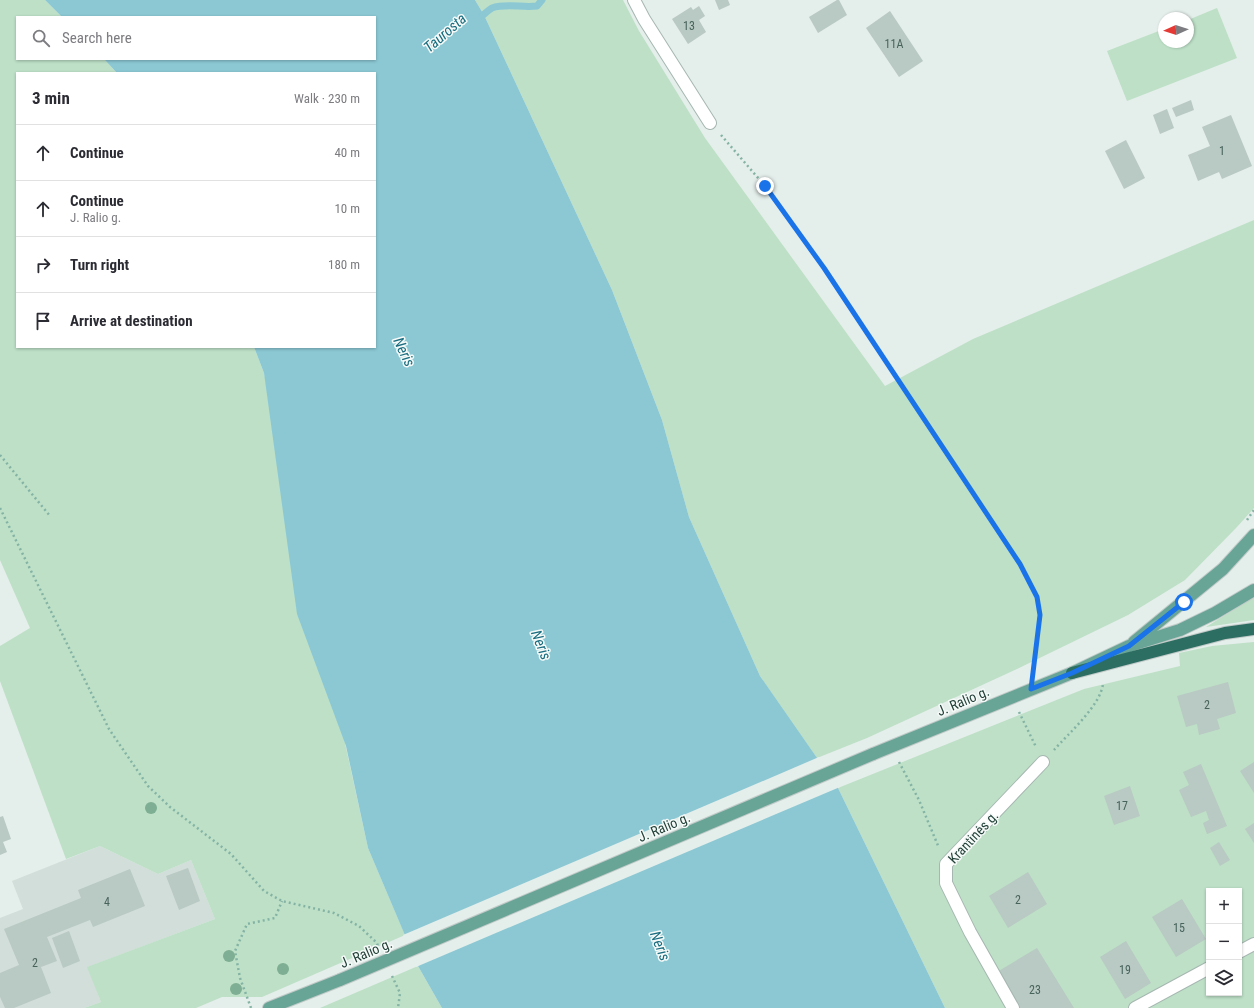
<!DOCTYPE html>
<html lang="en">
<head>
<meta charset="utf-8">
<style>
  :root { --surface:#fff; --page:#f2f2f3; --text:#2b2b33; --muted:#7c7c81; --line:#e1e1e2 }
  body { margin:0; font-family:"Roboto Condensed",sans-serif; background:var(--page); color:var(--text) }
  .controls { position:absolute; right:12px; bottom:12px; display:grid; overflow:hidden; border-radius:0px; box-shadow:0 1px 3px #0004 }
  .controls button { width:36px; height:36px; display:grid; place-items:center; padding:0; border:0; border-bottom:1px solid var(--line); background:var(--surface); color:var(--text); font:20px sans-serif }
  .compass { position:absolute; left:1158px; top:12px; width:36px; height:36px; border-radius:50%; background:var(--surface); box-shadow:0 1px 3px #0004; rotate:267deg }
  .stop { position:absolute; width:12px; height:12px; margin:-9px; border:3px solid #1a73e8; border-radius:50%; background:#fff }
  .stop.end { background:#1a73e8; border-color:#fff; box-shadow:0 1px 4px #0008 }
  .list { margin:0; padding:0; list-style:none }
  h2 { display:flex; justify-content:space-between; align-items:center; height:52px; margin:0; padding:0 16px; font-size:17px }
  h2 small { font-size:13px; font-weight:400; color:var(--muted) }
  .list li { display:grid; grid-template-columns:26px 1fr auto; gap:12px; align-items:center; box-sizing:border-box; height:56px; padding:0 16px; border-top:1px solid var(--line) }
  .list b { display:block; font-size:15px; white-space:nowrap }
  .list p { margin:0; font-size:13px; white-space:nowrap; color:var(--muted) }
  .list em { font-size:13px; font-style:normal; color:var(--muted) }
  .icon { flex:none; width:22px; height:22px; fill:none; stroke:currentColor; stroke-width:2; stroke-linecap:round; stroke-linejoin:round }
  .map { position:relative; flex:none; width:1254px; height:1008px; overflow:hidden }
  .search { position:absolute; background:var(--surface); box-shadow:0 1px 3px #0004; left:16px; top:16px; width:360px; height:44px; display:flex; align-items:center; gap:10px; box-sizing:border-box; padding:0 14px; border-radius:0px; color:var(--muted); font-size:15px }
  .panel { position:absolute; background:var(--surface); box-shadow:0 1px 3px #0004; left:16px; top:72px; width:360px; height:276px; border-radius:0px }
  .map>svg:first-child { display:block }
  .built { fill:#d2ded9 }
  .green { fill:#bde0c7; fill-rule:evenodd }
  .water { fill:#8bc8d4 }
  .pier { fill:#e4eeea }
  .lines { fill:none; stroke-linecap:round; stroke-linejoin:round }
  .stream { stroke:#8bc8d4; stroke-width:7 }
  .building { fill:#b9c9c3 }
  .street-casing { stroke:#a6b7b1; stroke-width:14 }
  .primary-casing { stroke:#c1cac8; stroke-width:14 }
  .highway-casing { stroke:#c1cac8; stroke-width:14 }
  .path { stroke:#84b3a5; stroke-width:2.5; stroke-dasharray:2 3; stroke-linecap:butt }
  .street { stroke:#fff; stroke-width:12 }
  .primary { stroke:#68a596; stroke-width:12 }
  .highway { stroke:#2d6e62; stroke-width:12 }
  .primary-bridge-casing { stroke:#c1cac8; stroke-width:14; stroke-linecap:butt }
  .primary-bridge { stroke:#68a596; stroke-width:12 }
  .tree { fill:#7eae93 }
  .route { stroke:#1a73e8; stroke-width:5 }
  .labels { text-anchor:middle; stroke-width:3; stroke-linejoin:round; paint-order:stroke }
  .number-label { font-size:12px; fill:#48635c }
  .street-label { font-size:14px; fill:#234139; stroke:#f5faf8 }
  .water-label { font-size:15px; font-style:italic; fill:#1a6d80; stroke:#f5faf8 }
</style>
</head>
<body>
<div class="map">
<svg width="1254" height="1008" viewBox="0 0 1254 1008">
  <rect width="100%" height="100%" fill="#e4eeea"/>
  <polygon class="built" points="100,846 158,874 191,860 215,919 88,967 101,1002 84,1008 0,1008 0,918 23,909 12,881"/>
  <g class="green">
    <polygon points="0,0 45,0 62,17 17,17 17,59 104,59 117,73 17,73 17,347 254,347 264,373 368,848 405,935 262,997 222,997 196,1008 84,1008 101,1002 87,967 215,919 191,860 158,874 100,846 66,859 0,681 0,646 30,628 0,560"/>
    <polygon points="475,0 623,0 639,31 705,138 885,386 973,339 1254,220 1254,508 1236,528 1185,580 1128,615 1019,668 867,738 817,758 760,676 689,517 662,420 612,290 484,15"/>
    <polygon points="1217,8 1237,58 1127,101 1107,51 1164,29 1164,42 1188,42 1188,20"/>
    <polygon points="1254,597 1254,620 1206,627"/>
    <path d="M1254 642V1008H945L838 788 1084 689 1180 666 1179 653 1212 646ZM1209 891H1239V993H1209Z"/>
    <polygon points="418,966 442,1008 320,1008"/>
  </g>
  <polygon class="water" points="45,0 475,0 484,15 612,290 662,420 689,517 760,676 838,788 945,1008 442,1008 418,966 368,848 346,746 297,614 264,373 254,347 375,347 375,73 117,73 104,59 375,59 375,17 62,17"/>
  <polygon class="pier" points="819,757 840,787 416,967 403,935"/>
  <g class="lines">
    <path class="stream" d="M478 20C482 16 487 11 492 8 506 3 523 8 537 6L542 0"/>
  </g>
  <g class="building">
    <polygon points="715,0 728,0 730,5 719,10"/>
    <polygon points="837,0 839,0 847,15 818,33 809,17"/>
    <polygon points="699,6 705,16 699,20 706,32 688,44 672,19 691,7 693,10"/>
    <polygon points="890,11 923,61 899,77 866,28"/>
    <polygon points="1191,100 1194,110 1176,117 1172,108"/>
    <polygon points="1167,109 1174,128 1160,134 1153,115"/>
    <polygon points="1231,115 1252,166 1222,179 1219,172 1198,181 1188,155 1210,146 1202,127"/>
    <polygon points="1126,140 1145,178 1124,189 1105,151"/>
    <polygon points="1228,682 1236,713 1217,719 1220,729 1199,735 1197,724 1186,727 1177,696"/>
    <polygon points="1254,762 1254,793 1240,771"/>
    <polygon points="1201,764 1227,826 1207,834 1203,823 1209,820 1206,811 1191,817 1179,790 1189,785 1183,772"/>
    <polygon points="1130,786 1140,816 1114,825 1104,796"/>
    <polygon points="3,816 11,839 3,842 7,852 0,855 0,817"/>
    <polygon points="1254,823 1254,843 1245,829"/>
    <polygon points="1219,842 1230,860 1220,866 1210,848"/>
    <polygon points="188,868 200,901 179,910 166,876"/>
    <polygon points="130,869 145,906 93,927 90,920 47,937 57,961 41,967 51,993 14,1008 5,1008 0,997 0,973 19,965 4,929 81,898 78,890"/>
    <polygon points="1028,872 1047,904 1008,928 989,896"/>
    <polygon points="1182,899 1206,939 1176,957 1152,917"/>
    <polygon points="69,931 80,961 63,968 52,938"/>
    <polygon points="1126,941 1151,983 1125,999 1100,957"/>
    <polygon points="1037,948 1074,1008 1019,1008 997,972"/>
  </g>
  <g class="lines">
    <g class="street-casing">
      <g id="street">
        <polyline points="634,0 644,19 710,123"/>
        <polyline points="1239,952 1254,944"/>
        <polyline points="1013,1008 970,932 946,883 946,864 1043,762"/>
        <polyline points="1135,1008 1209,968"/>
      </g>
    </g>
    <g class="primary-casing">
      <g id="primary">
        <polyline points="1134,642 1223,569 1254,535"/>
        <polyline points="873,754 1072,673 1129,646 1180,630 1215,613 1254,590"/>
        <polyline points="269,1008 340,980"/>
      </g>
    </g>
    <g class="highway-casing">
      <polyline id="highway" points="1072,673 1225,633 1254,629"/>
    </g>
    <g class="path">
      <polyline points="721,135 765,186 824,268 1020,564 1037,597 1040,615 1033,670"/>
      <polyline points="0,455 50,516"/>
      <polyline points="0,508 109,729 148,786 170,807 231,854 264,891 282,901 334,913 359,926 377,943 378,947"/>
      <polyline points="1247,520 1254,510"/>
      <polyline points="1019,712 1036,747"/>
      <path d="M1054 750C1068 734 1102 704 1103 683"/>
      <polyline points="899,762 919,800 939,848"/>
      <polyline points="392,976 400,993 398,1008"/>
      <polyline points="251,1008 240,978 235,951 247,924 275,918 282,901"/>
    </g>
    <use href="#street" class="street"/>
    <use href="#primary" class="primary"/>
    <use href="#highway" class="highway"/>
    <g class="primary-bridge-casing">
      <polyline id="primary-bridge" points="340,980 873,754"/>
    </g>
    <use href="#primary-bridge" class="primary-bridge"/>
  </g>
  <g class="tree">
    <circle cx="151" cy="808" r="6"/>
    <circle cx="229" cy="956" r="6"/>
    <circle cx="283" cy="969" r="6"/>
    <circle cx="236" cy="989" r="6"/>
  </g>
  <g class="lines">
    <polyline class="route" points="765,186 824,268 1020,564 1037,597 1040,615 1031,689 1072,673 1129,646 1184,602"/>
  </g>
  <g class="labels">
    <g class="number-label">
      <text x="689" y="30">13</text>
      <text x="894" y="48">11A</text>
      <text x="1222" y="155">1</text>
      <text x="1207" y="709">2</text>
      <text x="1122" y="810">17</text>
      <text x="1018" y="904">2</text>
      <text x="107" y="906">4</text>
      <text x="1179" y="932">15</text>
      <text x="35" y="967">2</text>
      <text x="1125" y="974">19</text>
      <text x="1035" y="994">23</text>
    </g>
    <g class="street-label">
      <text transform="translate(963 701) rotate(-23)" y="5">J. Ralio g.</text>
      <text transform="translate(664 827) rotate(-23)" y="5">J. Ralio g.</text>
      <text transform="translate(973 837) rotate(-47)" y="5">Krantinės g.</text>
      <text transform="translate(366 953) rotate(-23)" y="5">J. Ralio g.</text>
    </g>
    <g class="water-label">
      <text transform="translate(445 33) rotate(-41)" y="5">Taurosta</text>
      <text transform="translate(404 352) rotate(64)" y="5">Neris</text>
      <text transform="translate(541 645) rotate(68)" y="5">Neris</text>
      <text transform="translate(660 946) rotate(68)" y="5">Neris</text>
    </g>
  </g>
</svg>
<div class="controls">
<button>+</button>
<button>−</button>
<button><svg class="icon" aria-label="layers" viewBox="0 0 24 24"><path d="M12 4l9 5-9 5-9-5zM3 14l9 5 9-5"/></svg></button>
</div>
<svg class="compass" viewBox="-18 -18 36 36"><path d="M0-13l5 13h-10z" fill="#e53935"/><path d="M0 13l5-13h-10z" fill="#7c7c81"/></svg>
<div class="stop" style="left:1184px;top:602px"></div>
<div class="stop end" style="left:765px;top:186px"></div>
<div class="search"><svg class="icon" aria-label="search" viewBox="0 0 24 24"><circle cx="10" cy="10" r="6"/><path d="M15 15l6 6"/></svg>Search here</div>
<section class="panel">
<h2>3 min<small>Walk · 230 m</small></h2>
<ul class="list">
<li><svg class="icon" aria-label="ahead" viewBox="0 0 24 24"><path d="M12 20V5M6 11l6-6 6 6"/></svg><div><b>Continue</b></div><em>40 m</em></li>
<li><svg class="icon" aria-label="ahead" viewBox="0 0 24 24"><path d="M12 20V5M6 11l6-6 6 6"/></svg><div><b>Continue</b><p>J. Ralio g.</p></div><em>10 m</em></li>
<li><svg class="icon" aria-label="right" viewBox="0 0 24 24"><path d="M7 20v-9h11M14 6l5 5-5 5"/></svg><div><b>Turn right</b></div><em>180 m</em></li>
<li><svg class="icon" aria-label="arrive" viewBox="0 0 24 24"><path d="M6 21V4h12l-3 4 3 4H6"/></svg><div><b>Arrive at destination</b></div></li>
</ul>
</section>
</div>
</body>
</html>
